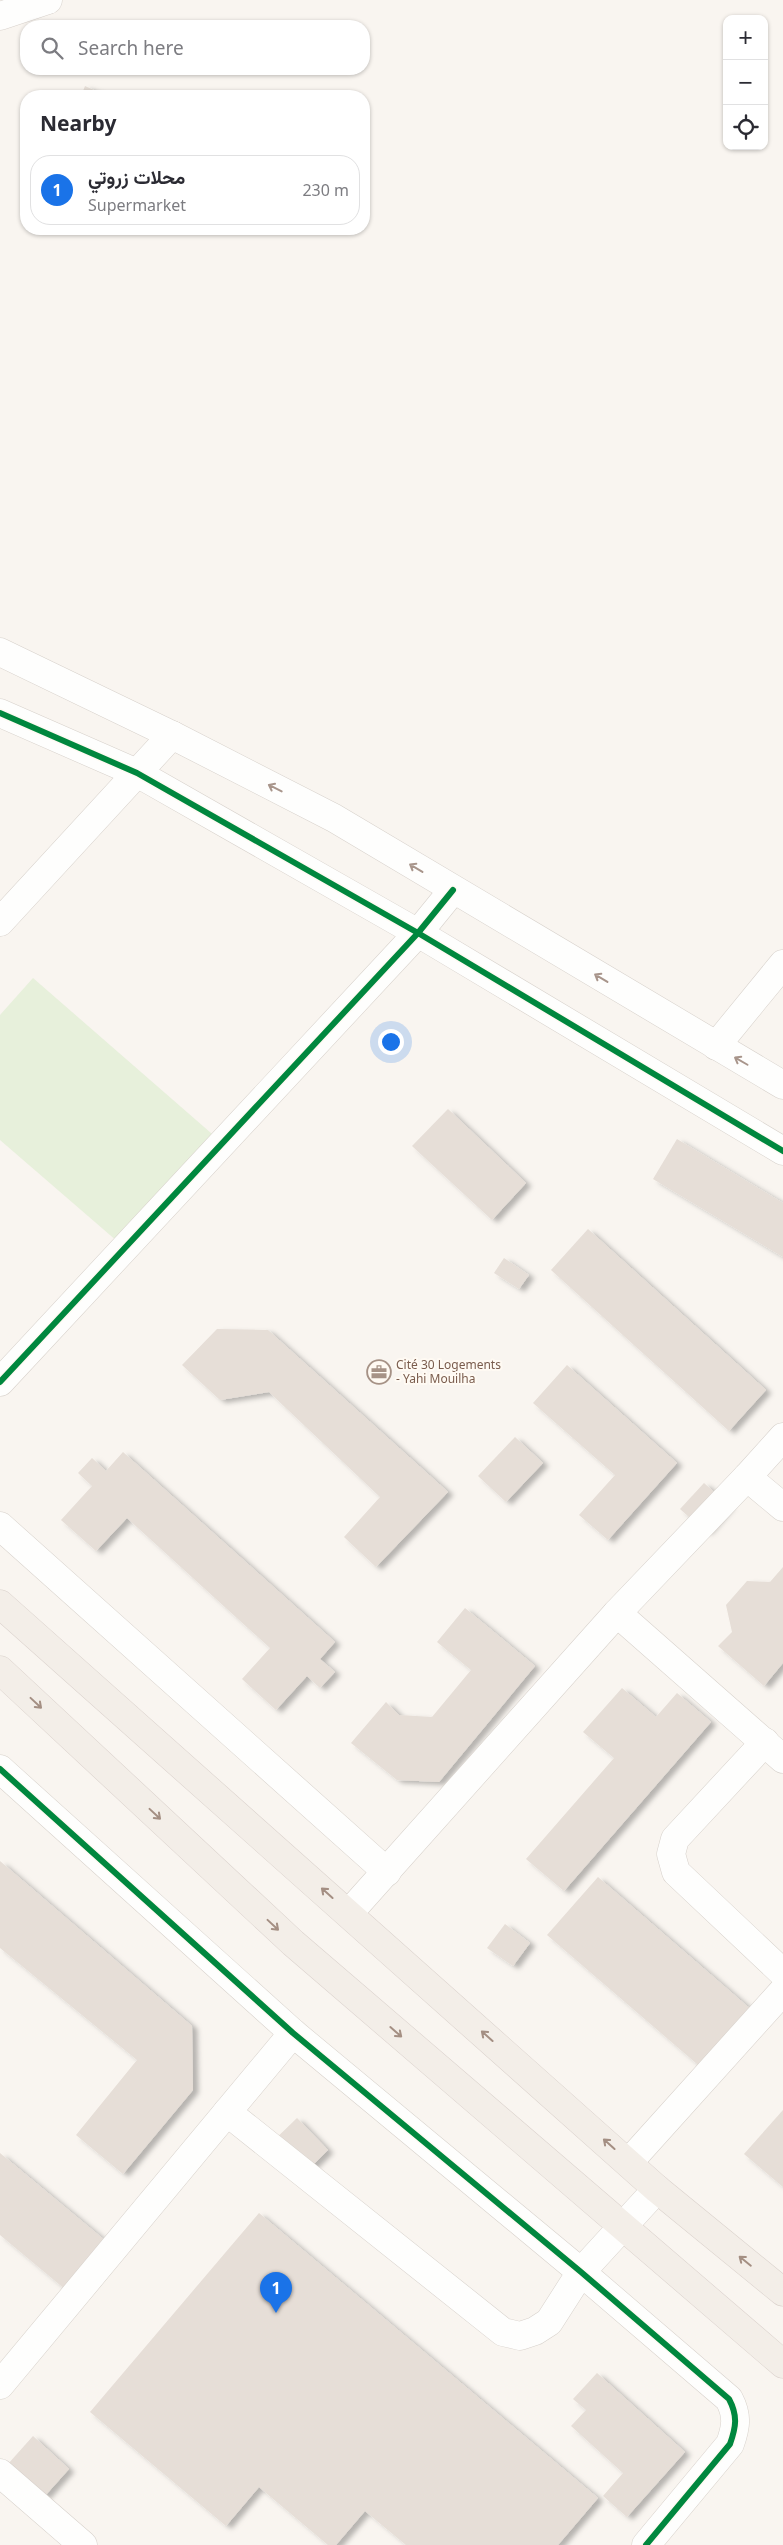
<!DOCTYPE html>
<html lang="en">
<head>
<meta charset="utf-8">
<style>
  :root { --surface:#fff; --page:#f7f7f7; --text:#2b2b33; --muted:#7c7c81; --line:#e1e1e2; --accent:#1a73e8 }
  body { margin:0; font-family:"Noto Sans",Vazirmatn,sans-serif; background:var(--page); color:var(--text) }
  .controls { position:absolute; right:15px; top:15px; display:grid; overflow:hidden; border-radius:10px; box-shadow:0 1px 4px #0004 }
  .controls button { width:45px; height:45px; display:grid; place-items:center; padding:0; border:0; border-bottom:1px solid var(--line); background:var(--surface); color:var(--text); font:25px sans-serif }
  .you { position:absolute; left:390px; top:1041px; width:18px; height:18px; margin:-12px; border:4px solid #fff; border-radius:50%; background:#1a73e8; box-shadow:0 0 0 8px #1a73e833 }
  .badge { display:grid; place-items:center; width:32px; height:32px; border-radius:50%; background:var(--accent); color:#fff; font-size:16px; font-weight:700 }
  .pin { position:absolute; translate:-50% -41px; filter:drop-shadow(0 1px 2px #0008) }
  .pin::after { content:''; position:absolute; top:26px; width:18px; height:15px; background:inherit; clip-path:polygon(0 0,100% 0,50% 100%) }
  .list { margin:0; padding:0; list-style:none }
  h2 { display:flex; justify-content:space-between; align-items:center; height:65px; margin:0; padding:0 20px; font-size:21px }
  h2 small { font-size:16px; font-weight:400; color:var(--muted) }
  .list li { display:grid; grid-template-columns:32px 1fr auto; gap:15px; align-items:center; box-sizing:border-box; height:70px; margin:0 10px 10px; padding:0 10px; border:1px solid var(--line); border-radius:20px }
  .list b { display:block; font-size:19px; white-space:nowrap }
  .list p { margin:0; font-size:16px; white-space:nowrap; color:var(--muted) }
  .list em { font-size:16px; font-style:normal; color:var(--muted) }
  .icon { flex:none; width:28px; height:28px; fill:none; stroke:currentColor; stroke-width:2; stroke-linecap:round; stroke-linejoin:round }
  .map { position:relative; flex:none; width:783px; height:2545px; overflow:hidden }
  .search { position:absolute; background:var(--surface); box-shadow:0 1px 4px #0004; left:20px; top:20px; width:350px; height:55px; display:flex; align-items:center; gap:12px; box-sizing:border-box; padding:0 18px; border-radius:20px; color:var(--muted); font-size:19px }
  .panel { position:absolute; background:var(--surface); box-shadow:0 1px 4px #0004; left:20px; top:90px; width:350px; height:145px; border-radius:20px }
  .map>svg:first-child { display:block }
  .green { fill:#e7f0db }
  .building { fill:#e6ded7; filter:url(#shadow) }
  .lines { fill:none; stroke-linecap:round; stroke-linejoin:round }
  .minor-casing { stroke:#d7d1cb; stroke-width:29 }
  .major-casing { stroke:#dad1cc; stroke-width:29 }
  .minor { stroke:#fefefd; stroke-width:28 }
  .major { stroke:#f3eee8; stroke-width:28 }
  .cycleway-casing { stroke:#fffaf3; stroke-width:9 }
  .cycleway { stroke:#00873e; stroke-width:6 }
  .oneway { stroke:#a8958b }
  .oneway2 { stroke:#a48f83 }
  .labels { text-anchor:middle; stroke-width:4; stroke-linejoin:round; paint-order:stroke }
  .poi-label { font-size:12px; fill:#7a5c4d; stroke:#fffaf3; text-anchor:start }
</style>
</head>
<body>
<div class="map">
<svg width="783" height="2545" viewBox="0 0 783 2545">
  <defs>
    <filter id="shadow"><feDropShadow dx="5.5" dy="3" stdDeviation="2.5" flood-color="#0004"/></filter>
  </defs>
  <rect width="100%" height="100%" fill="#f9f5f0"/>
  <polygon class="green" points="33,978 219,1140 125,1248 0,1140 0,1015"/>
  <g class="building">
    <polygon points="85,86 107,96 81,96"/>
    <polygon points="448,1109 526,1183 492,1220 412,1146"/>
    <polygon points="677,1139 783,1203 783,1257 653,1179"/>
    <polygon points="588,1229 766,1390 729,1431 551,1270"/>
    <polygon points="504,1258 529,1275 519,1289 494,1273"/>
    <polygon points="217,1329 268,1330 448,1492 376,1567 344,1537 380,1497 269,1392 220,1400 182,1365"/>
    <polygon points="567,1365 677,1463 608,1540 579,1515 615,1475 533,1403"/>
    <polygon points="515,1437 543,1463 506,1502 478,1476"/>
    <polygon points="123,1452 335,1642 320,1659 335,1672 320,1688 307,1676 276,1710 242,1679 270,1648 127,1518 96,1551 61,1520 92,1486 78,1473 92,1458 106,1471"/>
    <polygon points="704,1483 729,1505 706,1532 680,1509"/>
    <polygon points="783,1567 783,1663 764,1686 718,1646 732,1632 726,1605 747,1581 770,1582"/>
    <polygon points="465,1608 535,1666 439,1782 397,1780 351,1743 386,1702 399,1715 432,1717 471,1670 437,1642"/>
    <polygon points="622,1688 656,1717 677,1693 711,1722 564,1891 526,1859 614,1758 583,1732"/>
    <polygon points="0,1861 192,2026 193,2090 123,2174 76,2135 137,2060 0,1948"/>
    <polygon points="598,1877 754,2012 704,2070 547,1935"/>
    <polygon points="505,1924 530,1943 513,1966 487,1948"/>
    <polygon points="783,2110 783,2187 744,2154"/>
    <polygon points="297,2118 328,2150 301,2177 268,2146"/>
    <polygon points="0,2153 107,2242 66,2290 0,2235"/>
    <polygon points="259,2213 598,2498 558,2545 406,2545 365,2511 336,2545 328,2545 259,2487 226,2526 90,2412"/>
    <polygon points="597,2373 685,2452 627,2517 603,2496 623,2473 571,2426 586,2410 573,2399"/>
    <polygon points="33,2436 69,2469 44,2497 8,2464"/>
  </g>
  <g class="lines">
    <g class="minor-casing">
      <g id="minor">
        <polyline points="0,16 48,0"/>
        <polyline points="0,652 172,735 334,818 783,1085"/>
        <polyline points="0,713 137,773 418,933 783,1151"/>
        <polyline points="0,922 172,735"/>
        <polyline points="716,1046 783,964"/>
        <polyline points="0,1382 418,933 453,890"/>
        <polyline points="747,1477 783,1507"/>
        <polyline points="0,1526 387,1872"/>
        <polyline points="617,1613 783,1759"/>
        <polyline points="765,1742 675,1839 671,1854 676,1872 783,1973"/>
        <path d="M0 1769 293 2033 581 2272 729 2399C738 2416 736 2427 730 2444L646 2545"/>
        <polyline points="349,1913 617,1613 747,1477 783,1437"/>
        <polyline points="227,2112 503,2332 520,2336 535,2331 549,2322 581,2272 657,2189"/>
        <polyline points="629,2162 783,1991"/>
        <polyline points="0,2385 293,2033"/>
        <polyline points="0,2473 83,2545"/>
      </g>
    </g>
    <g class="major-casing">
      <g id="major">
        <polyline points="0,1604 657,2189 783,2292"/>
        <polyline points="0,1670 293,1943 783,2364"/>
      </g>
    </g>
    <use href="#minor" class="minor"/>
    <use href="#major" class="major"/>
    <g class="cycleway-casing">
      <g id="cycleway">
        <polyline points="0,713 137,773 418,933 783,1151"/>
        <polyline points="0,1382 418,933 453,890"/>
        <path d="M0 1769 293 2033 581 2272 729 2399C738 2416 736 2427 730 2444L646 2545"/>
      </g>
    </g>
    <use href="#cycleway" class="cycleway"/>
  </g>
  <defs><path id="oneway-shaft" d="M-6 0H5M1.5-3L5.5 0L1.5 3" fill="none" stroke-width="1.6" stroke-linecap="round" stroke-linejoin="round" transform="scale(1.25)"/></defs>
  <g class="oneway">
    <use href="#oneway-shaft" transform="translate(275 788) rotate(-153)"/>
    <use href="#oneway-shaft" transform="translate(416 868) rotate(-149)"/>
    <use href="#oneway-shaft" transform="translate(601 978) rotate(-149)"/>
    <use href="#oneway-shaft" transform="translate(741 1061) rotate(-150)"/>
  </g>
  <g class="oneway2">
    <use href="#oneway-shaft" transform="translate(36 1703) rotate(43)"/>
    <use href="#oneway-shaft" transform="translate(155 1814) rotate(43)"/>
    <use href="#oneway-shaft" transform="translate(327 1893) rotate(-138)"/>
    <use href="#oneway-shaft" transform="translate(273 1925) rotate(43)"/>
    <use href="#oneway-shaft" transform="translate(396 2032) rotate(41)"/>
    <use href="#oneway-shaft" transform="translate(487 2036) rotate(-138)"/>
    <use href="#oneway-shaft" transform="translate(609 2144) rotate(-138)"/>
    <use href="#oneway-shaft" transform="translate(745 2261) rotate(-141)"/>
  </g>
  <defs>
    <g id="office-ring" transform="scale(1.25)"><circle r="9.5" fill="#fffaf3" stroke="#a69286" stroke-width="1.5"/><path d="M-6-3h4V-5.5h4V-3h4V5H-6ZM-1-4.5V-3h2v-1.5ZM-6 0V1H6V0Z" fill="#a69286"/></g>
  </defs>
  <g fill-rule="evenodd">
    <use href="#office-ring" x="379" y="1372"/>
  </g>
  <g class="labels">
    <g class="poi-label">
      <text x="396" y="1369">Cité 30 Logements<tspan x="396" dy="14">- Yahi Mouilha</tspan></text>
    </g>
  </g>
</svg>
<div class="controls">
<button>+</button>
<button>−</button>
<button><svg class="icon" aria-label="locate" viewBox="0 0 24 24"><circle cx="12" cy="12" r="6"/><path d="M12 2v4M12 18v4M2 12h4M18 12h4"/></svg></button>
</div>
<div class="you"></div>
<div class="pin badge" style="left:276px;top:2313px">1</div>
<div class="search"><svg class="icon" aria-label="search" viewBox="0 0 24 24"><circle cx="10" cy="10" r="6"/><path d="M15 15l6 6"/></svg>Search here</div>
<section class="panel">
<h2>Nearby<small></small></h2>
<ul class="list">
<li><span class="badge">1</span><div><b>محلات زروتي</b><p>Supermarket</p></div><em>230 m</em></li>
</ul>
</section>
</div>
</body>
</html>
